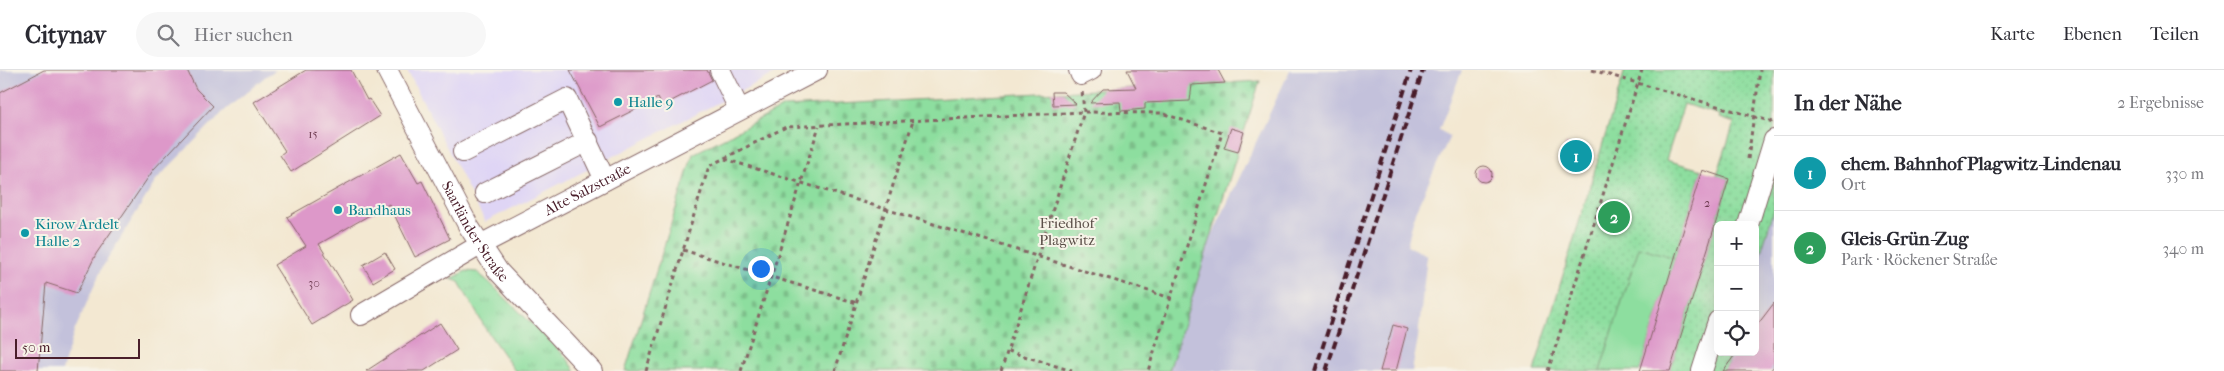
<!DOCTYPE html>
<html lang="de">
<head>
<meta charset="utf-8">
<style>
  :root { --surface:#fff; --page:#f7f7f7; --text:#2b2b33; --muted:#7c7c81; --line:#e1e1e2; --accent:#7c3aed }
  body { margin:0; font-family:"IM FELL French Canon",serif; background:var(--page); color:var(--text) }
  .controls { position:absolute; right:15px; bottom:15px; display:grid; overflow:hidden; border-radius:8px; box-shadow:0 5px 20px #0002 }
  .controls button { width:45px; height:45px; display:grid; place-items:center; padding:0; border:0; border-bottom:1px solid var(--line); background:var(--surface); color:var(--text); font:25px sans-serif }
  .scale { position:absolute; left:15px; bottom:12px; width:125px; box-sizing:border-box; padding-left:5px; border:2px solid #4a1f2b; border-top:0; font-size:14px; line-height:18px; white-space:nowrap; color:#4a1f2b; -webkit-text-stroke:4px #f7f3e8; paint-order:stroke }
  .you { position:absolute; left:760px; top:198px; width:18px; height:18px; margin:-12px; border:4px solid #fff; border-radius:50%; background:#1a73e8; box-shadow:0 0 0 8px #1a73e833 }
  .badge { display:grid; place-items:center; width:32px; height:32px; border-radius:50%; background:var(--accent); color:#fff; font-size:16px; font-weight:700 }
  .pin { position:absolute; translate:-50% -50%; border:2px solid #fff; box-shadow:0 1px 5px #0006 }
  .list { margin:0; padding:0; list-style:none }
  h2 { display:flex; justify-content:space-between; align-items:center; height:65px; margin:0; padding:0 20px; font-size:21px }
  h2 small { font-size:16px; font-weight:400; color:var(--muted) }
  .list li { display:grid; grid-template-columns:32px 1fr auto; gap:15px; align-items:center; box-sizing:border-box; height:75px; padding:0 20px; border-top:1px solid var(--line) }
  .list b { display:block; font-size:19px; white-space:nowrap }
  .list p { margin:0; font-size:16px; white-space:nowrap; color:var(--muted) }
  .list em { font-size:16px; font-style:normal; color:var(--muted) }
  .icon { flex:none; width:28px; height:28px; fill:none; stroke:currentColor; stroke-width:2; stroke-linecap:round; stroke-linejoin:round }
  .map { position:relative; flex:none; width:1774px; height:301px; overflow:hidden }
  header { display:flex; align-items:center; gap:30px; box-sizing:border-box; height:70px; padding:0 25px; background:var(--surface); border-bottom:1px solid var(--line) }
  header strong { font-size:24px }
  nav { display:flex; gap:28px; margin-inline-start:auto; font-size:18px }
  .search { width:350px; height:45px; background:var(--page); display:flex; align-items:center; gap:12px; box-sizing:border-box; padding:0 18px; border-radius:28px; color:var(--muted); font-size:19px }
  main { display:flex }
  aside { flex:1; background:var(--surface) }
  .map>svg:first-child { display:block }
  .built { fill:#dfd5f5 }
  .industrial { fill:#c3c1db }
  .grass { fill:url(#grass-tufts); stroke:#6c7e65 }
  .cemetery { fill:url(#cemetery-stones); stroke:#6c7e65 }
  .park { fill:url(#park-dots); stroke:#6c7e65 }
  .garden { fill:#8dde9f; stroke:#6c7e65 }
  .building { fill:#dd98c9 }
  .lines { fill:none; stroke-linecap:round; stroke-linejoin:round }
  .minor-casing { stroke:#856565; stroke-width:22 }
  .path { stroke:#856565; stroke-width:3; stroke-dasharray:4 4; stroke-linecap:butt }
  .minor { stroke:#fff; stroke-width:20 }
  .rail { stroke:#4a1f2b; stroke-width:4; stroke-dasharray:8 4; stroke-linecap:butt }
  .culture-dot { fill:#0f9aa8; stroke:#f7f3e8; stroke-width:2 }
  .labels { text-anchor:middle; stroke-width:4; stroke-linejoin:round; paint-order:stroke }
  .number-label { font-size:12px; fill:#6f3d52 }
  .culture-label { font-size:15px; fill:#0d838f; stroke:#f7f3e8; text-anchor:start }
  .street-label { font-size:15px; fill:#4a1f2b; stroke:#f7f3e8 }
  .park-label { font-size:15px; fill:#5b4f48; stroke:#f7f3e8 }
</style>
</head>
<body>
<header>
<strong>Citynav</strong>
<div class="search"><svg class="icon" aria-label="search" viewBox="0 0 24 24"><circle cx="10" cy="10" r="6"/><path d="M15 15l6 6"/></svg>Hier suchen</div>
<nav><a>Karte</a><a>Ebenen</a><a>Teilen</a></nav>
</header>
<main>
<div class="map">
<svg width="1774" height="301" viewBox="0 0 1774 301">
  <defs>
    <pattern id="grass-tufts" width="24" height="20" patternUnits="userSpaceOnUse" patternTransform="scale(1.25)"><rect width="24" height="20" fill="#8dde9f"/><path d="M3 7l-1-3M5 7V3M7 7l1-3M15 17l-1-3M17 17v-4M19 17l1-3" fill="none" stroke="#7bbe89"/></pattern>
    <pattern id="cemetery-stones" width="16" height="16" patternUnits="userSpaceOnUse" patternTransform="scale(1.25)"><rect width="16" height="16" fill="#8dde9f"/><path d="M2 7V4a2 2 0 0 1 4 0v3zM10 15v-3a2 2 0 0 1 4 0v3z" fill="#7bbe89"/></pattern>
    <pattern id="park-dots" width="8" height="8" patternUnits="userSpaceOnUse" patternTransform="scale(1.25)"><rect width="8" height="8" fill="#8dde9f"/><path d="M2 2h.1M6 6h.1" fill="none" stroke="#7bbe89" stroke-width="1.8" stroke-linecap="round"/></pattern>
  </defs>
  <rect width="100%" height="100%" fill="#f7f3e8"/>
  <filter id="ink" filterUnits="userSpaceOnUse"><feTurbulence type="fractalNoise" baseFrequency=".02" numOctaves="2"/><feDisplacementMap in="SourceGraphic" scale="10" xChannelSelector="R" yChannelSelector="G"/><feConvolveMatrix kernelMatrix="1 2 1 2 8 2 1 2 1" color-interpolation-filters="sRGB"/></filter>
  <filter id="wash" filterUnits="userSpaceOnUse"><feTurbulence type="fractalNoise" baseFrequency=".0096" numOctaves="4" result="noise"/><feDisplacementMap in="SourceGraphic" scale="20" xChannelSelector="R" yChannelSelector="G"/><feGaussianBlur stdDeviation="1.12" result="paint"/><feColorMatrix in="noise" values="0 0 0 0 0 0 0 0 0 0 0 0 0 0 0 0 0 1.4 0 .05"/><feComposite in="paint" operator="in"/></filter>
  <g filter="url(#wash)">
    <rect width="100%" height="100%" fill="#f3e8d2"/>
    <polygon class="built" points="407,0 782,0 485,152"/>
    <g class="industrial">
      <polygon points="0,0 276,0 266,6 223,42 157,109 102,198 74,262 62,301 0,301"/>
      <polygon points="1290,0 1462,0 1439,60 1450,66 1415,142 1407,176 1427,185 1418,268 1412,301 1169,301 1210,170"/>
      <polygon points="1774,140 1774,301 1725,301 1730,282 1755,282 1755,201"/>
    </g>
    <polygon class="grass" points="466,201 477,202 489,212 566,287 576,301 515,301 487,261 459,212 451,209"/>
    <polygon class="cemetery" points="1260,11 1169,301 625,301 693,84 784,37"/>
    <polygon class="park" points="1625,0 1774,0 1774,140 1755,201 1755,155 1718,155 1718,282 1730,282 1725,301 1670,301 1729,110 1717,105 1734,53 1719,48 1720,45 1684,34 1666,90 1702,100 1675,188 1639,178 1600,301 1534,301"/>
    <polygon class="garden" points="1639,177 1675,188 1640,301 1600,301"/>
    <g id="blocks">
      <g class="building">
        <polygon points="44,0 187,0 196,19 213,36 154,99 96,184 77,223 46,213 38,301 0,301 0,23"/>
        <polygon points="306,0 351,0 367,30 369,29 380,46 291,102 280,85 285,81 254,32"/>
        <polygon points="570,0 707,0 712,10 662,36 658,28 600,57"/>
        <polygon points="1127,0 1218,0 1225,13 1192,15 1190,31 1145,33 1145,39 1121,41 1120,32 1090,33 1103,19 1136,18"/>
        <polygon points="1052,22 1063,22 1076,34 1053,35"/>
        <polygon points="1231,58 1244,62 1238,82 1224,78"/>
        <polygon points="1566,74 1590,82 1585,97 1561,89"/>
        <polygon points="401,83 418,113 422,111 450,169 415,187 389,134 319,174 353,230 312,255 274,195 306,176 287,147"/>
        <circle cx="1484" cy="104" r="8"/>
        <polygon points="1702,100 1729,109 1712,165 1670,301 1640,301"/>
        <polygon points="385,182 395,199 373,212 363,195"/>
        <polygon points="1774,233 1774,296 1770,301 1723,301 1737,282 1755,282 1755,258"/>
        <polygon points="440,253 457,280 424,301 366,301"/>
        <polygon points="1393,255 1407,259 1396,301 1380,301"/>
      </g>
    </g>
  </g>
  <g filter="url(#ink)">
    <use href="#blocks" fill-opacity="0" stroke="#856565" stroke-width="1"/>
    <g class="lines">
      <g class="minor-casing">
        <g id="minor">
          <path id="s1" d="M387 0 469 157 498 201 592 301"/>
          <polyline points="720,0 739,39"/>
          <polyline points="1079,0 1081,5 1091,0"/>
          <polyline points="463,82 567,29 605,110"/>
          <polyline points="485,123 588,71"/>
          <polyline points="1748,155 1774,70"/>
          <path id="s2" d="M361 245 480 175 817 0"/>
          <polyline points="1702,301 1718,251"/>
        </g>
      </g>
      <g class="path">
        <polyline points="1592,0 1773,52"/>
        <polyline points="725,89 1171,228"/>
        <polyline points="1748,89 1760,0"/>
        <polyline points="683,180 857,233"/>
        <polyline points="1008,281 1072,301"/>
        <polyline points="646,301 709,96 786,57 1084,42 1161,43 1222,63 1148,301"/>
        <polyline points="741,301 819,56"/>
        <polyline points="835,301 913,51"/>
        <polyline points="1001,301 1084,42 1082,20"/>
        <polyline points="1548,301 1642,0"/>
      </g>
      <use href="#minor" class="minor"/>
      <g class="rail">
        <polyline points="1315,301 1411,0"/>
        <polyline points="1326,301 1423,0"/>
      </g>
    </g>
  </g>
  <g class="culture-dot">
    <circle cx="618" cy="32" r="5"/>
    <circle cx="338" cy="140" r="5"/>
    <circle cx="25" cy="163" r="5"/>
  </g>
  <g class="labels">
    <g class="number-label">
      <text x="313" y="68">15</text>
      <text x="1707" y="137">2</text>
      <text x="314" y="217">30</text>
    </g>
    <g class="culture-label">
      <text x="628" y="37">Halle 9</text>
      <text x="348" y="145">Bandhaus</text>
      <text x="35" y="159">Kirow Ardelt<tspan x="35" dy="17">Halle 2</tspan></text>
    </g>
    <g class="street-label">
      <text dy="5" stroke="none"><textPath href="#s2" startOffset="259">Alte Salzstraße</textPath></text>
      <text dy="5" stroke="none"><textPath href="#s1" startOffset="184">Saarländer Straße</textPath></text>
    </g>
    <g class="park-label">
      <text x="1067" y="158">Friedhof<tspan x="1067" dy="17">Plagwitz</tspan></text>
    </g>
  </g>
</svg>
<div class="controls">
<button>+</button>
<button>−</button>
<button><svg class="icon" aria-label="locate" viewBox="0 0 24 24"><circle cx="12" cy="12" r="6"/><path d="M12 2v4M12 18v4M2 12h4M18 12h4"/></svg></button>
</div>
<div class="scale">50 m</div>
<div class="you"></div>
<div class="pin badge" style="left:1576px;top:86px;background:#0f9aa8">1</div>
<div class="pin badge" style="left:1614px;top:147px;background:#2e9e5b">2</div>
</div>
<aside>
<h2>In der Nähe<small>2 Ergebnisse</small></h2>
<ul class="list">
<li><span class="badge" style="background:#0f9aa8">1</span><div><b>ehem. Bahnhof Plagwitz-Lindenau</b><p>Ort</p></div><em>330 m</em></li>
<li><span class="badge" style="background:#2e9e5b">2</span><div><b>Gleis-Grün-Zug</b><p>Park · Röckener Straße</p></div><em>340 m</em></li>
</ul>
</aside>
</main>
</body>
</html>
